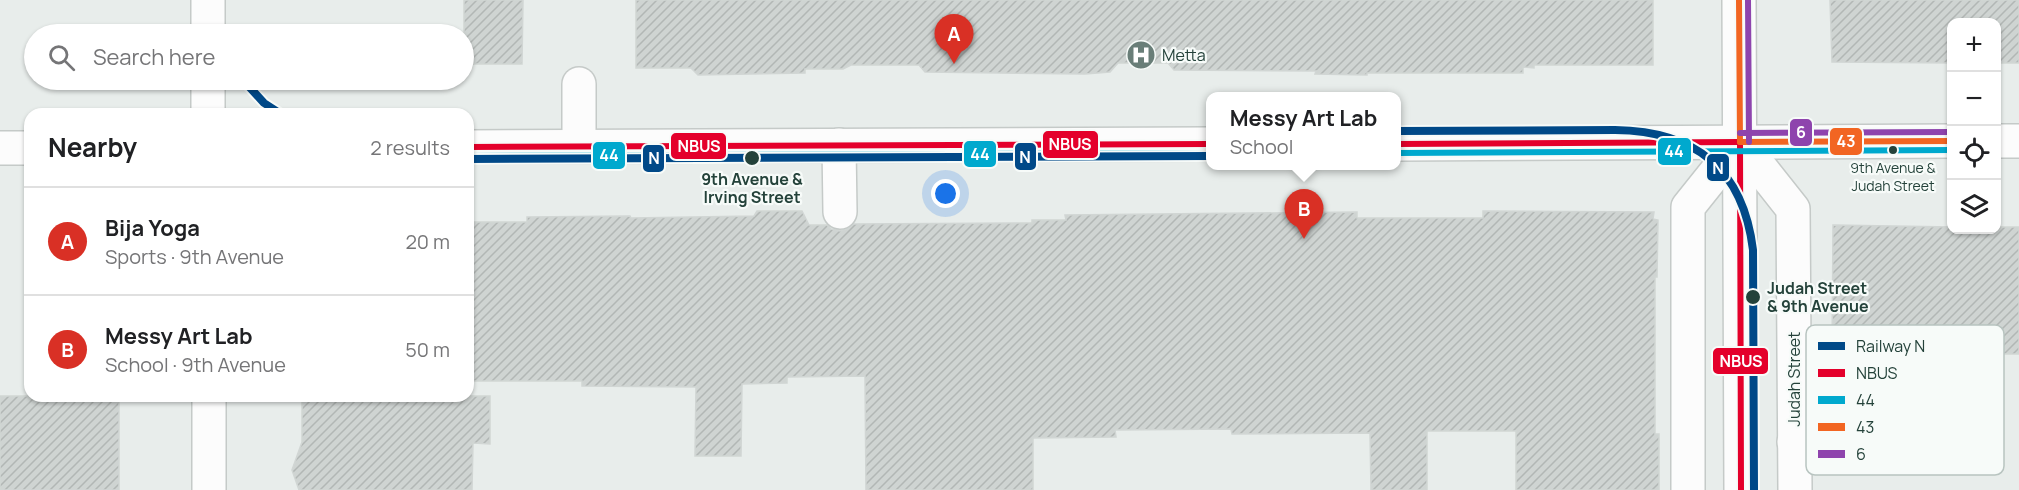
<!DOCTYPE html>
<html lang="en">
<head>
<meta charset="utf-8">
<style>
  :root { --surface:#fff; --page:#f6f6f6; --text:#202124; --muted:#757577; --line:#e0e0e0; --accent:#d93025 }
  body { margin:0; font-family:Manrope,sans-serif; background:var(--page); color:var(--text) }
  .controls { position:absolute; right:18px; top:18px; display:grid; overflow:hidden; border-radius:12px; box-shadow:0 2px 4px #0004 }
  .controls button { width:54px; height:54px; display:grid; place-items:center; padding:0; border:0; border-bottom:2px solid var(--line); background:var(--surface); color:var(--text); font:30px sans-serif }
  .you { position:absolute; left:946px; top:194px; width:21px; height:21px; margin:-15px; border:4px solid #fff; border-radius:50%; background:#1a73e8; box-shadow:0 0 0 9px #1a73e833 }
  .badge { display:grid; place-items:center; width:39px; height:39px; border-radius:50%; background:var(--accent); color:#fff; font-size:20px; font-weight:700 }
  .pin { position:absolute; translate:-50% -50px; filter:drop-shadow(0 2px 3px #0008) }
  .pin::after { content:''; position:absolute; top:32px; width:21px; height:18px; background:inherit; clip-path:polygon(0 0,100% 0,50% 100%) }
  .popup { position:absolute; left:1206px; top:92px; width:195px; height:78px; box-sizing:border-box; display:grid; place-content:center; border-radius:12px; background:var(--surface); filter:drop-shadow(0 2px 4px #0005); font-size:20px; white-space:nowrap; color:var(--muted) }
  .popup b { font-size:22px; color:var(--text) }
  .popup::after { content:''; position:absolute; left:50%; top:100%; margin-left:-12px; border:12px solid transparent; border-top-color:var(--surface) }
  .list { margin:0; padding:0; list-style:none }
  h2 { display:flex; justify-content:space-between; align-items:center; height:78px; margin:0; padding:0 24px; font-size:26px }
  h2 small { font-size:20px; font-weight:400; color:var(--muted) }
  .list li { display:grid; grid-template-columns:39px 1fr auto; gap:18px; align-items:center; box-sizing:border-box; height:108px; padding:0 24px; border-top:2px solid var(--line) }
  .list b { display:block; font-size:22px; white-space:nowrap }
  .list p { margin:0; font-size:20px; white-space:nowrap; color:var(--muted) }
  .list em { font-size:20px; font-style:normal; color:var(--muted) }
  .icon { flex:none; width:33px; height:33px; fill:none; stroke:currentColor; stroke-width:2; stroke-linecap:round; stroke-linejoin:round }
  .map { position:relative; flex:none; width:2019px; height:490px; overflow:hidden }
  .search { position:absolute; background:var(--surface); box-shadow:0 2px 4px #0004; left:24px; top:24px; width:450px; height:66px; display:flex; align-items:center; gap:15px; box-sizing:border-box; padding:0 21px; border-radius:33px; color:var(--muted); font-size:22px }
  .panel { position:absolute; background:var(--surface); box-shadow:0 2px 4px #0004; left:24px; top:108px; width:450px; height:294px; border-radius:18px }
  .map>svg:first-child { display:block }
  .building { fill:url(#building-hatch); stroke:#d1d6d4; stroke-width:1.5 }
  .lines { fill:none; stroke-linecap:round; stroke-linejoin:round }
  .minor-casing { stroke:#c5cac8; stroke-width:36 }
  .minor { stroke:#fcfcfc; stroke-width:33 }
  .bus-1-casing { stroke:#f7fbf9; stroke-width:10 }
  .bus-2-casing { stroke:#f7fbf9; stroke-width:10 }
  .bus-3-casing { stroke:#f7fbf9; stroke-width:10 }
  .bus-4-casing { stroke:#f7fbf9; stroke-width:10 }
  .bus-1 { stroke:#e4002b; stroke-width:6 }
  .bus-2 { stroke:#00a9ce; stroke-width:6 }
  .bus-3 { stroke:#f26522; stroke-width:6 }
  .bus-4 { stroke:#8e44ad; stroke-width:6 }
  .rail-1-casing { stroke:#f7fbf9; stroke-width:12 }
  .rail-1 { stroke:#004988; stroke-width:8 }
  .bus-dot { fill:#24423a; stroke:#f7fbf9; stroke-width:2 }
  .labels { text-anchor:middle; stroke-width:4.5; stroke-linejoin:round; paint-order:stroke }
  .bus-label { font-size:14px; fill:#24423a; stroke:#f7fbf9 }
  .poi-label { font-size:16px; fill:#24423a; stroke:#f7fbf9; text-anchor:start }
  .stop-label { font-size:16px; font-weight:bold; fill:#24423a; stroke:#f7fbf9 }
  .street-label { font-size:16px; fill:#24423a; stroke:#f7fbf9 }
  .key { fill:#f7fbf9; stroke:#b8c4c0; stroke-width:1.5 }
  .key-label { font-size:16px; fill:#24423a }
  .line-badge { stroke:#f7fbf9; stroke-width:2 }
  .badge-label { font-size:16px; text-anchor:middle; font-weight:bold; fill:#fff }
</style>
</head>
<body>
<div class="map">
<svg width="2019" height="490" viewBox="0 0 2019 490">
  <defs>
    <pattern id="building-hatch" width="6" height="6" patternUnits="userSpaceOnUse" patternTransform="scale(1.5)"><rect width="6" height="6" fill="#cfd4d2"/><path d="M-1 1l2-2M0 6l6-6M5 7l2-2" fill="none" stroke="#b2b7b5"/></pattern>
  </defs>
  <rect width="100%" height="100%" fill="#e8edeb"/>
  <g class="building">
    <polygon points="464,0 523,0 522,64 464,64"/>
    <polygon points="636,0 1653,0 1653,65 1534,65 1534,68 1523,67 1523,73 1367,73 1367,75 1315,74 1316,71 1174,70 1168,63 1118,63 1110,72 1085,74 925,72 919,65 851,65 843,69 805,69 805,73 698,75 691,68 636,68"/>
    <polygon points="1830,0 2019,0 2019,63 1996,63 1996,22 1952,22 1952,63 1832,62"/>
    <polygon points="757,211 802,211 809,225 827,225 831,229 840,231 849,228 853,224 1032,223 1032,220 1066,220 1065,215 1357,212 1357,218 1483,218 1483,211 1654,212 1653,219 1658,220 1657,277 1655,277 1655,434 1659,434 1659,490 1516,490 1516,431 1427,431 1427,490 1371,490 1370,433 1232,434 1231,429 1115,430 1116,437 1033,438 1033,490 866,490 865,376 787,377 787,383 742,384 741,456 695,456 696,387 582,386 582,381 468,381 468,222 527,222 527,217 630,216 631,218 754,216"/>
    <polygon points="1833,225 1952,227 1952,230 1996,230 1996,227 2019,227 2019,354 1947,354 1947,405 1914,404 1914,413 1853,413 1854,353 1832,353"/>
    <rect x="0" y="396" width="119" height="94"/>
    <polygon points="302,396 490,396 490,444 473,443 472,490 299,490 292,470 302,442"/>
  </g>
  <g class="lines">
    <g class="minor-casing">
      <g id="minor">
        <polyline points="208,0 208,34"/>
        <polyline points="1739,0 1741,490"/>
        <polyline points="208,80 208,114"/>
        <polyline points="579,84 579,146"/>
        <polyline points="1996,141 2019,141"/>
        <polyline points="1740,142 1793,209 1795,490"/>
        <polyline points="1397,144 1952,141"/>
        <polyline points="839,145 840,212"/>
        <polyline points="468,147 1211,144"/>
        <polyline points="0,148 30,148"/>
        <polyline points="209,396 209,490"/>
        <polyline points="1794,442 1859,446"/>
        <polyline points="1688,490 1688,207 1740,142"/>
      </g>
    </g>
    <use href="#minor" class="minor"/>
    <g class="bus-1-casing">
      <g id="bus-1">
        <polyline points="1740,142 1741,490"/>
        <polyline points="1397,144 1740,142"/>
        <polyline points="468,147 1211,144"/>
      </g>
    </g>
    <g class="bus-2-casing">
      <g id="bus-2">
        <polyline points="1397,153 1952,150"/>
        <polyline points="468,156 1211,153"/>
      </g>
    </g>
    <g class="bus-3-casing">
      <g id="bus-3">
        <polyline points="1739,0 1740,142"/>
        <polyline points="1740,142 1952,141"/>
      </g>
    </g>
    <g class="bus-4-casing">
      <g id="bus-4">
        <polyline points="1748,0 1749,142"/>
        <polyline points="1740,133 1952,132"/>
      </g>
    </g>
    <use href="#bus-1" class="bus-1"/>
    <use href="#bus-2" class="bus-2"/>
    <use href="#bus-3" class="bus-3"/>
    <use href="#bus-4" class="bus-4"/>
    <g class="rail-1-casing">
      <g id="rail-1">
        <polyline points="243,80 264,103 281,114"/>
        <path d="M1397 131 1615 130C1695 131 1743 168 1753 250L1754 490"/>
        <polyline points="468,159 1211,156"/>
      </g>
    </g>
    <use href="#rail-1" class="rail-1"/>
  </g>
  <defs>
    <g id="hospital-disc" transform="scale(1.5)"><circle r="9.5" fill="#697e78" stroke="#f7fbf9"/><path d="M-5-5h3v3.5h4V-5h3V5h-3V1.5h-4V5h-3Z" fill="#fff"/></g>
  </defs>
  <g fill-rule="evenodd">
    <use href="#hospital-disc" x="1141" y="55"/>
  </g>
  <g class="bus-dot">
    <circle cx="1893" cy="150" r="5"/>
    <circle cx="752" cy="158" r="8"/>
    <circle cx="1753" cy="297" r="8"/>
  </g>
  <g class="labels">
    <g class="bus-label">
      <text x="1893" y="173">9th Avenue &amp;<tspan x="1893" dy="18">Judah Street</tspan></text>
    </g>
    <g class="poi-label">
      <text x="1162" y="61">Metta</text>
    </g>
    <g class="stop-label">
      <text x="752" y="185">9th Avenue &amp;<tspan x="752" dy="18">Irving Street</tspan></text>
      <text x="1767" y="294" text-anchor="start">Judah Street<tspan x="1767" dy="18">&amp; 9th Avenue</tspan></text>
    </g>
    <g class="street-label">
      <text transform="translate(1794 379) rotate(-90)" y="6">Judah Street</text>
    </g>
  </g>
  <rect x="1806" y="325" width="198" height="150" rx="9" class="key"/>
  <rect x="1818" y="342" width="27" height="8" fill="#004988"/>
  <rect x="1818" y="369" width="27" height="8" fill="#e4002b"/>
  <rect x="1818" y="396" width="27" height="8" fill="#00a9ce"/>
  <rect x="1818" y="423" width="27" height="8" fill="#f26522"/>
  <rect x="1818" y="450" width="27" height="8" fill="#8e44ad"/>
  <g class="key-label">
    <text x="1856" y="352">Railway N</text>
    <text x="1856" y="379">NBUS</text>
    <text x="1856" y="406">44</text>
    <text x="1856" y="433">43</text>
    <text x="1856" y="460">6</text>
  </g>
  <g class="line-badge">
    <rect x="1789" y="118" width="24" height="29" rx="6" fill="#8e44ad"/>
    <rect x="1829" y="127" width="34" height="29" rx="6" fill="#f26522"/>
    <rect x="1042" y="130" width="57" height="29" rx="6" fill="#e4002b"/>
    <rect x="670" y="132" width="57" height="28" rx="6" fill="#e4002b"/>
    <rect x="1657" y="137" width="35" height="29" rx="6" fill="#00a9ce"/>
    <rect x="963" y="140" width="34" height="28" rx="6" fill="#00a9ce"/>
    <rect x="592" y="141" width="34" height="29" rx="6" fill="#00a9ce"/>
    <rect x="1014" y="142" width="23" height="29" rx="6" fill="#004988"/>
    <rect x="642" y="144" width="23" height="29" rx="6" fill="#004988"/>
    <rect x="1706" y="153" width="24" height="29" rx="6" fill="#004988"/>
    <rect x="1712" y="347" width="57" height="28" rx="6" fill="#e4002b"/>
  </g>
  <g class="badge-label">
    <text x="1801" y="138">6</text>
    <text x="1846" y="147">43</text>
    <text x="1070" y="150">NBUS</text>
    <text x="699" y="152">NBUS</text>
    <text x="1674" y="157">44</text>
    <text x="980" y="160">44</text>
    <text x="609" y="161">44</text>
    <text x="1025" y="163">N</text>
    <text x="654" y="164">N</text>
    <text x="1718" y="174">N</text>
    <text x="1741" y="367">NBUS</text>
  </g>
</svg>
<div class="controls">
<button>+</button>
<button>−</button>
<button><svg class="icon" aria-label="locate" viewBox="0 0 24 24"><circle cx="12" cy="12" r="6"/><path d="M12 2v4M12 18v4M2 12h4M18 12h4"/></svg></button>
<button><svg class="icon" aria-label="layers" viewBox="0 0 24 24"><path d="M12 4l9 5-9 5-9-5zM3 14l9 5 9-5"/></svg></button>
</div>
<div class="you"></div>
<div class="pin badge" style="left:954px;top:64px">A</div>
<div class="pin badge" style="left:1304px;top:239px">B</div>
<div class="popup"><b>Messy Art Lab</b>School</div>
<div class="search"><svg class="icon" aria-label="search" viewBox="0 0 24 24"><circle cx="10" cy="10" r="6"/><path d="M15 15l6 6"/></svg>Search here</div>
<section class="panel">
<h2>Nearby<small>2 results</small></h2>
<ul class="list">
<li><span class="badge">A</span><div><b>Bija Yoga</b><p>Sports · 9th Avenue</p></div><em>20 m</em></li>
<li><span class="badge">B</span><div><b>Messy Art Lab</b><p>School · 9th Avenue</p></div><em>50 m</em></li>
</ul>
</section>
</div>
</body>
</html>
